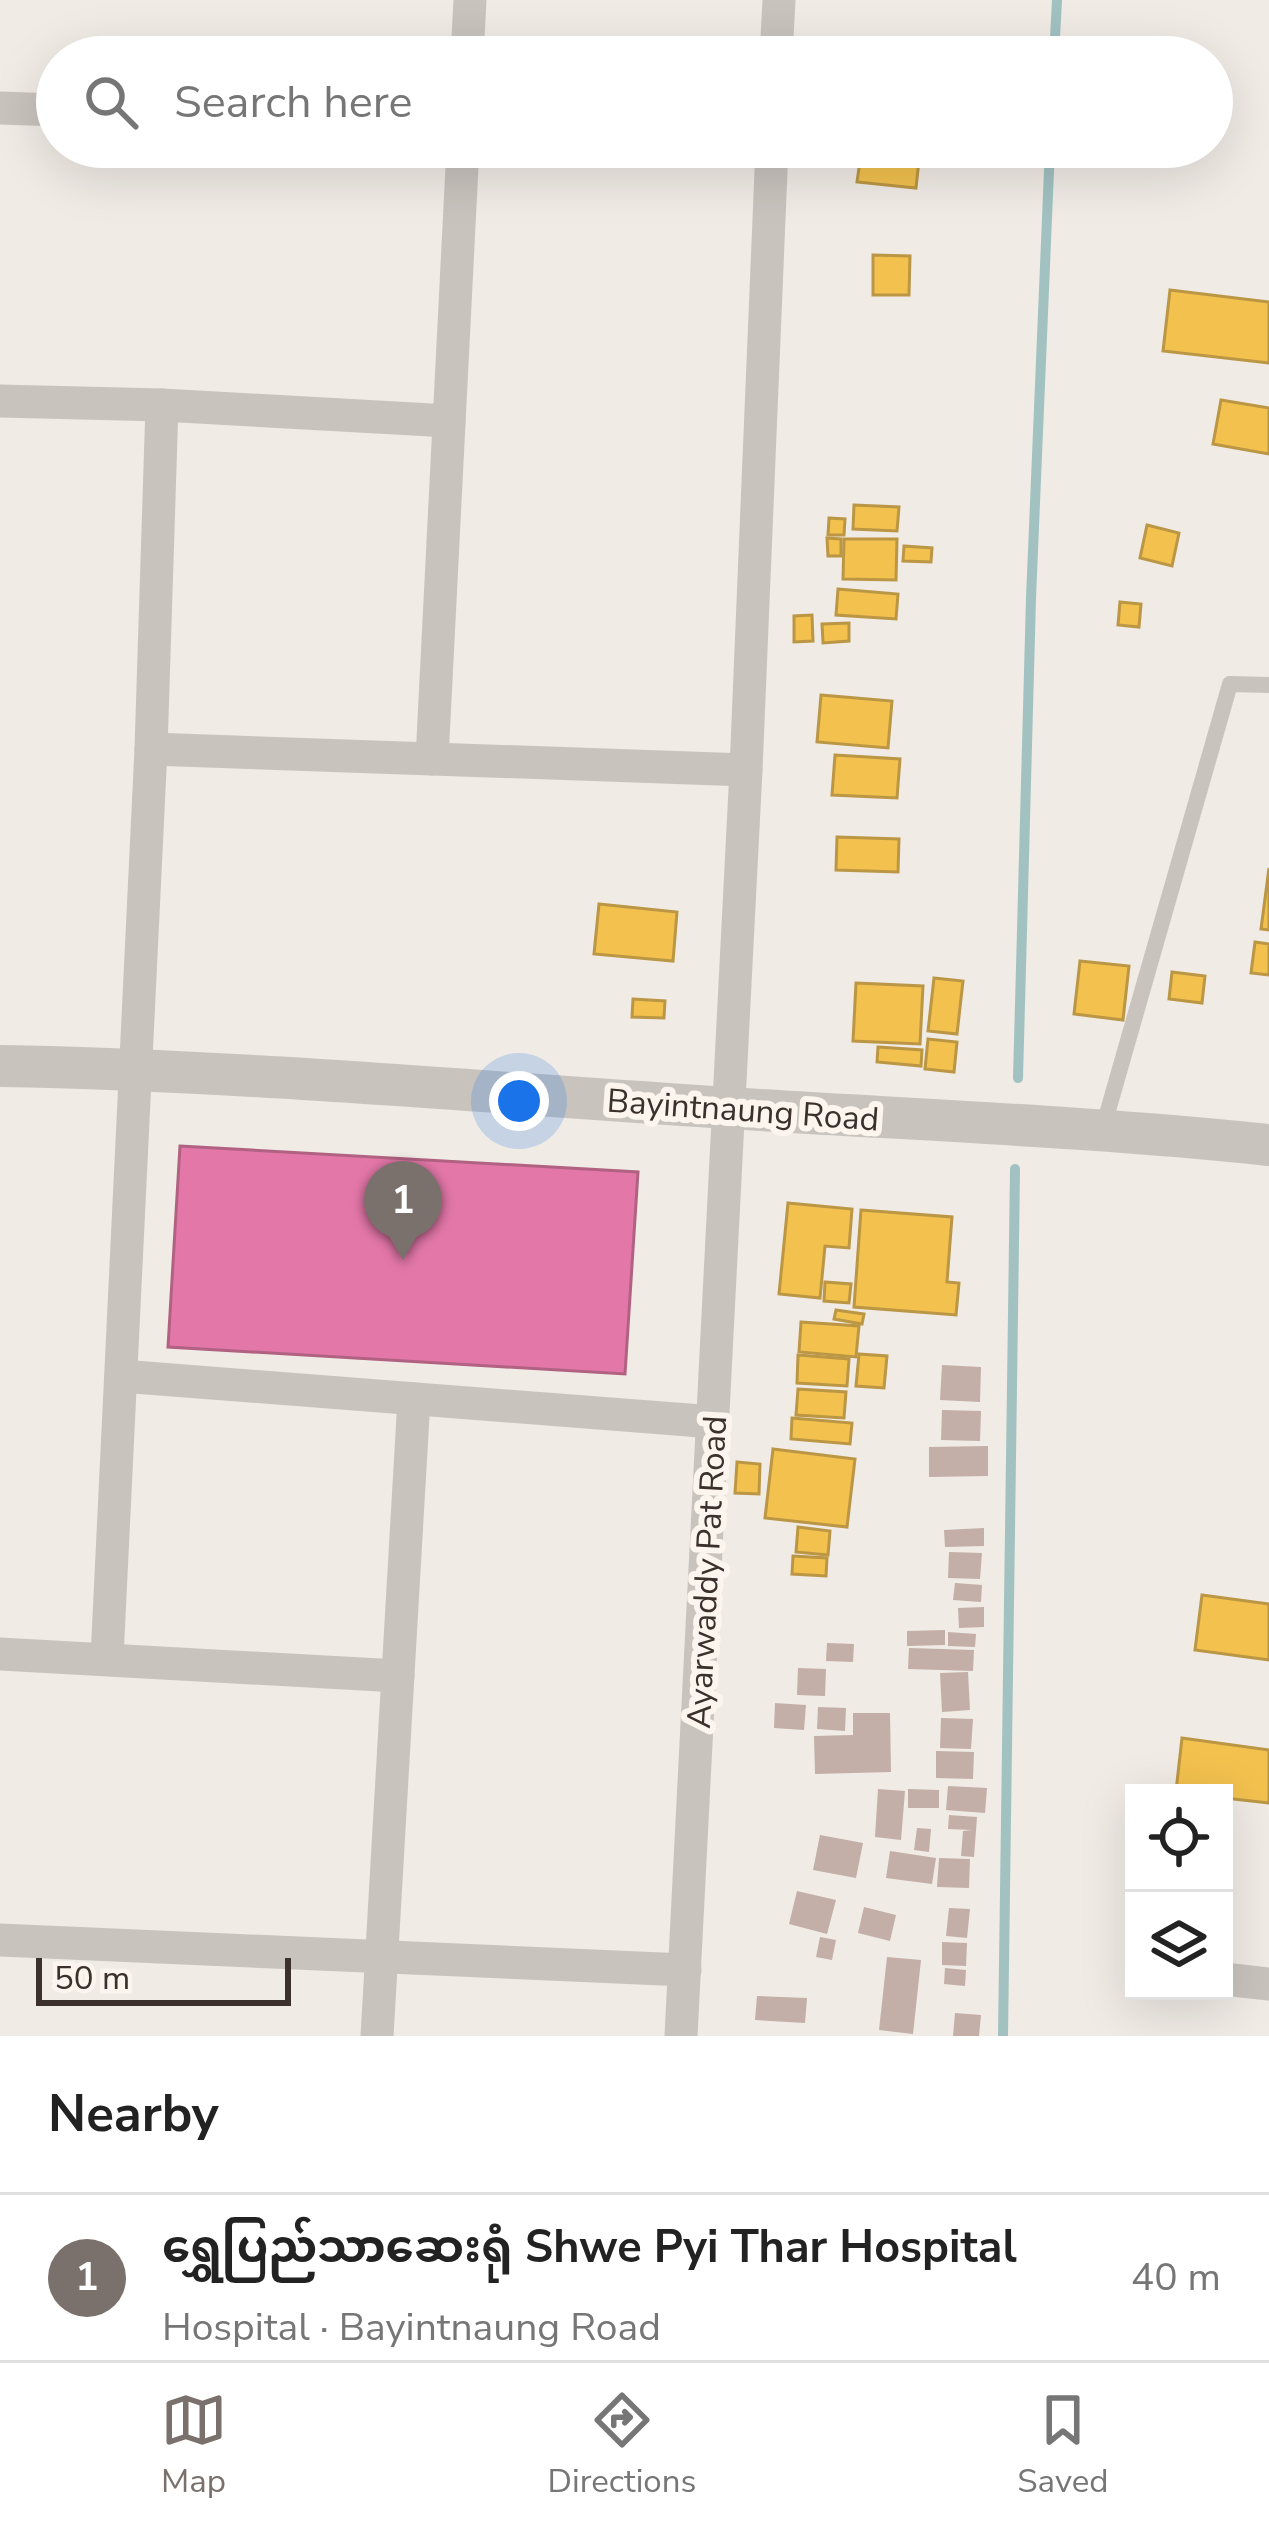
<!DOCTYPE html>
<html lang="en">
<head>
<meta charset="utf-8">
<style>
  :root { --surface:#fff; --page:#f2f2f2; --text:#222; --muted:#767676; --line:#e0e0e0; --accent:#7a716c }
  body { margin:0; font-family:"Nunito Sans","Noto Sans Myanmar",sans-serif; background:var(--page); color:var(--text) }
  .controls { position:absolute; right:36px; bottom:36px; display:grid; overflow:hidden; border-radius:0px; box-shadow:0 12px 48px #0002 }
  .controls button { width:108px; height:108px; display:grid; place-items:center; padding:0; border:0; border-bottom:3px solid var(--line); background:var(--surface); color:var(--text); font:60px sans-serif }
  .scale { position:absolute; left:36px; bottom:30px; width:255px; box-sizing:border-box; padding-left:12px; border:6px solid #3b302b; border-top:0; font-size:33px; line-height:42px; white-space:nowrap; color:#3b302b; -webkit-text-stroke:9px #fbf5ee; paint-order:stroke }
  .you { position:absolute; left:519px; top:1101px; width:42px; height:42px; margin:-30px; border:9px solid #fff; border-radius:50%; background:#1a73e8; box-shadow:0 0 0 18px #1a73e833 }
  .badge { display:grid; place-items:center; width:78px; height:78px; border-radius:50%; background:var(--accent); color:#fff; font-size:39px; font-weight:700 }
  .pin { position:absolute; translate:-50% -99px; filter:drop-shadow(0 3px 6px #0008) }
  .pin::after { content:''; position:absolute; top:63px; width:42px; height:36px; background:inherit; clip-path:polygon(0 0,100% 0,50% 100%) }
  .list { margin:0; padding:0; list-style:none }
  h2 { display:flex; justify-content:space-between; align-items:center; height:156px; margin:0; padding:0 48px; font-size:51px }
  h2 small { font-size:39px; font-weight:400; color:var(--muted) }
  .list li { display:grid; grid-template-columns:78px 1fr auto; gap:36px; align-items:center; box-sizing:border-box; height:168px; padding:0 48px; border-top:3px solid var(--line) }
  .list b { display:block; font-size:45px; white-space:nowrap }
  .list p { margin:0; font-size:39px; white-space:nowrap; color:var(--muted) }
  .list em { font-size:39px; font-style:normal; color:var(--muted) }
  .icon { flex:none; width:66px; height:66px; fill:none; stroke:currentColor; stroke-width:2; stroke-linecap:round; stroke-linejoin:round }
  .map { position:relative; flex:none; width:1269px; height:2036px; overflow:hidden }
  .search { position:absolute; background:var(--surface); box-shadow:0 12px 48px #0002; left:36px; right:36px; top:36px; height:132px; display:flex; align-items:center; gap:30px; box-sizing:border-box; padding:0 42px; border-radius:66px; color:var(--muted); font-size:45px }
  .sheet { height:324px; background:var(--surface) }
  nav { display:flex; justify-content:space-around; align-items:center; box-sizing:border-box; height:168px; border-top:3px solid var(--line); background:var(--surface); font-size:33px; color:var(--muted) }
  nav a { display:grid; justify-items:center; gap:6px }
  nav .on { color:var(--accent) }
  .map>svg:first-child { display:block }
  .homes { fill:#f2c14e; stroke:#bb9644; stroke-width:3 }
  .health { fill:#e377a8; stroke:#b16282; stroke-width:3 }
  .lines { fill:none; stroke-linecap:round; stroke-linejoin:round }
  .stream { stroke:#a1c2c1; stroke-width:10 }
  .building { fill:#c3afa7 }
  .service { stroke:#c9c3be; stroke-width:16 }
  .minor { stroke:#c9c3be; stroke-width:33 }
  .tertiary { stroke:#c9c3be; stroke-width:42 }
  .labels { text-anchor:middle; stroke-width:12; stroke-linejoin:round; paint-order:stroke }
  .street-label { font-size:33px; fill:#3b302b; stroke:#fbf5ee }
</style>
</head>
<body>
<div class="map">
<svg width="1269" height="2036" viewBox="0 0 1269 2036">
  <rect width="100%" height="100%" fill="#f0ebe5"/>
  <g class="homes">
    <polygon points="851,42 905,47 904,57 850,57"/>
    <polygon points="910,43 933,45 932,57 909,57"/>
    <polygon points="861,154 919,160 916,188 857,182"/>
    <polygon points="873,255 910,256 909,295 873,295"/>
    <polygon points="1170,290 1269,302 1269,363 1163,351"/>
    <polygon points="1221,400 1269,408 1269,454 1213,444"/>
    <polygon points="854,505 899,507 897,531 853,529"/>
    <polygon points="829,518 845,519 844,535 828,535"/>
    <polygon points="1147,525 1179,533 1172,566 1140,558"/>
    <polygon points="827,538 841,539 841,556 828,556"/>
    <polygon points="844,539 897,539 896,580 843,579"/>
    <polygon points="904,546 932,548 931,562 903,561"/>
    <polygon points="838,589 898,594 896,619 836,615"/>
    <polygon points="1120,602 1141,604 1139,627 1118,625"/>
    <polygon points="812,615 813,641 794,642 794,616"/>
    <polygon points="849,623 849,641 823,643 822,624"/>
    <polygon points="821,695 892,701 888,748 817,742"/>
    <polygon points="835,755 900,759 897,798 832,795"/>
    <polygon points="837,837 899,839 898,872 836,870"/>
    <polygon points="1269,868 1269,930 1261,929"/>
    <polygon points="599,904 677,912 673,961 594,954"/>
    <polygon points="1255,942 1269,944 1269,975 1251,973"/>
    <polygon points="1080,961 1129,966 1123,1020 1074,1014"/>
    <polygon points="1172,972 1205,976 1202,1003 1169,999"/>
    <polygon points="934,978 963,981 957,1034 928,1031"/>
    <polygon points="856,983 923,986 920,1044 853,1041"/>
    <polygon points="633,999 665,1001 664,1018 632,1017"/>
    <polygon points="928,1039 957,1042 954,1072 925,1069"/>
    <polygon points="878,1047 922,1050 921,1066 877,1062"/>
    <polygon points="788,1203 852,1209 849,1248 825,1246 820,1298 779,1294"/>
    <polygon points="861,1210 952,1217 947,1282 959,1283 956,1315 854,1307"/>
    <polygon points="825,1282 851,1284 849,1303 824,1301"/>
    <polygon points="836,1310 864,1314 862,1324 834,1319"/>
    <polygon points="801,1322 859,1326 856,1357 799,1352"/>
    <polygon points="859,1354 887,1356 884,1388 856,1386"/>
    <polygon points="798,1355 849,1359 847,1386 797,1383"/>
    <polygon points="798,1389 846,1392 844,1418 796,1415"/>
    <polygon points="792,1418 852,1423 850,1444 791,1439"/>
    <polygon points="773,1449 855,1459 847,1527 765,1518"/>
    <polygon points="737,1462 760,1464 759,1494 735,1493"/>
    <polygon points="798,1527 830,1531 828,1555 796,1552"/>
    <polygon points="793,1556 827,1558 826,1576 792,1574"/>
    <polygon points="1202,1595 1269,1604 1269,1660 1195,1650"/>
    <polygon points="1182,1738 1269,1750 1269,1803 1224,1798 1224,1793 1176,1791"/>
  </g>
  <polygon class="health" points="180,1146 638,1172 625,1374 168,1347"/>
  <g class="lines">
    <g class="stream">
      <polyline points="1054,57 1057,0"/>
      <polyline points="1018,1078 1031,598 1050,147"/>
      <polyline points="1003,2036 1015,1169"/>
    </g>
  </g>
  <g class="building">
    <polygon points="942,1365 981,1367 980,1402 940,1400"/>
    <polygon points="942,1410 981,1411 980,1441 941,1440"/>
    <polygon points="988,1446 988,1476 929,1477 929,1447"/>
    <polygon points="984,1528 984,1546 945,1547 944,1530"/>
    <polygon points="949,1552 982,1553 980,1579 948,1578"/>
    <polygon points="955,1583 982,1585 981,1602 953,1600"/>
    <polygon points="984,1607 984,1627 959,1628 958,1608"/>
    <polygon points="945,1630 945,1645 907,1646 907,1631"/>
    <polygon points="948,1632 976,1634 975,1647 948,1646"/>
    <polygon points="827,1643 854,1644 853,1662 826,1661"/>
    <polygon points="909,1648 974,1650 973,1671 908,1669"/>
    <polygon points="798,1668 826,1669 825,1696 797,1695"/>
    <polygon points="968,1672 970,1710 942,1712 940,1673"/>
    <polygon points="775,1703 806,1705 804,1730 774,1728"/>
    <polygon points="818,1707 846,1708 845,1731 817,1729"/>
    <polygon points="853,1713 890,1713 891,1772 815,1774 814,1736 853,1735"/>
    <polygon points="941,1718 973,1719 971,1749 940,1748"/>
    <polygon points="936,1751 974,1752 973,1779 936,1778"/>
    <polygon points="948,1786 987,1788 985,1813 946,1810"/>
    <polygon points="878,1789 905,1791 901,1840 875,1837"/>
    <polygon points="908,1789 939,1790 939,1808 908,1808"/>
    <polygon points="949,1815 977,1817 974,1857 961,1856 963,1831 972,1830 948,1829"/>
    <polygon points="917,1828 931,1829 929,1852 914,1850"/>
    <polygon points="820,1835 863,1843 856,1878 813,1870"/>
    <polygon points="890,1851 936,1858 932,1884 886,1878"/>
    <polygon points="939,1858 970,1859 969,1888 937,1887"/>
    <polygon points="797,1891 836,1900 827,1934 789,1924"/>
    <polygon points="864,1907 896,1915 890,1941 858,1933"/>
    <polygon points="949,1908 970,1909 967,1938 946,1936"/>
    <polygon points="820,1937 836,1940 832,1960 816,1957"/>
    <polygon points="942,1942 967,1943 966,1966 942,1965"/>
    <polygon points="887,1957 921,1960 913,2034 879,2030"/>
    <polygon points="945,1968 966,1970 965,1986 944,1984"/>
    <polygon points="757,1996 807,1998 805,2023 755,2020"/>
    <polygon points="955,2013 981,2015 979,2036 953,2036"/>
  </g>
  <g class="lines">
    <polyline class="service" points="1103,1128 1230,684 1269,685"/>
    <g class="minor">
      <polyline points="467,57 470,0"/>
      <polyline points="776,57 779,0"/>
      <polyline points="0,108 57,110"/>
      <polyline points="0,401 162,405 449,421"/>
      <polyline points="151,749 746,770"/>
      <polyline points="432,759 463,147"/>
      <polyline points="121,1376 714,1422"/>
      <polyline points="0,1654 398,1676"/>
      <polyline points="107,1658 151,749 162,405"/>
      <polyline points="0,1940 685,1970"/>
      <polyline points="1224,1979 1269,1984"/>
      <polyline points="377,2036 414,1399"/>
      <polyline points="681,2036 746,770 772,147"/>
    </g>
    <path class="tertiary" d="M0 1066C233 1070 466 1091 698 1106 889 1119 1079 1125 1269 1145"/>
  </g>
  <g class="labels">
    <g class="street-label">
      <text transform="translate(743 1109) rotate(4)" y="12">Bayintnaung Road</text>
      <text transform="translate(706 1572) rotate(-87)" y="12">Ayarwaddy Pat Road</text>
    </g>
  </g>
</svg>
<div class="controls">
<button><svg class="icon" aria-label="locate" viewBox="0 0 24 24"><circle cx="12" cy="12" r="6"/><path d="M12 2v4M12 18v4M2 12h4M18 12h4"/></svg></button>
<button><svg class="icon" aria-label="layers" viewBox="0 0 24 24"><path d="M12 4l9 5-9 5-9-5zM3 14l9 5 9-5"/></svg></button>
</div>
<div class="scale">50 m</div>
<div class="you"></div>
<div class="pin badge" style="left:403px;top:1260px">1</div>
<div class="search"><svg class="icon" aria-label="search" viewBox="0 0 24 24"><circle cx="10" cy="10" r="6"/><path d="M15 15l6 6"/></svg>Search here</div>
</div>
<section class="sheet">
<h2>Nearby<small></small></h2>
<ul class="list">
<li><span class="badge">1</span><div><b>ရွှေပြည်သာဆေးရုံ Shwe Pyi Thar Hospital</b><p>Hospital · Bayintnaung Road</p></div><em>40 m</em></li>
</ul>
</section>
<nav>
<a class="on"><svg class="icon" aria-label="map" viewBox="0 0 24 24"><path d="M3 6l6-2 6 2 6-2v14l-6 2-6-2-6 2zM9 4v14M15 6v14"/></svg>Map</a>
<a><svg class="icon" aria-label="directions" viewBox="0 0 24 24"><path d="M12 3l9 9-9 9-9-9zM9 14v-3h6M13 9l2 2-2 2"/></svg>Directions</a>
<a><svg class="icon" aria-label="saved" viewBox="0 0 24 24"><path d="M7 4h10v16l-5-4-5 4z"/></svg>Saved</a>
</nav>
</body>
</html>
